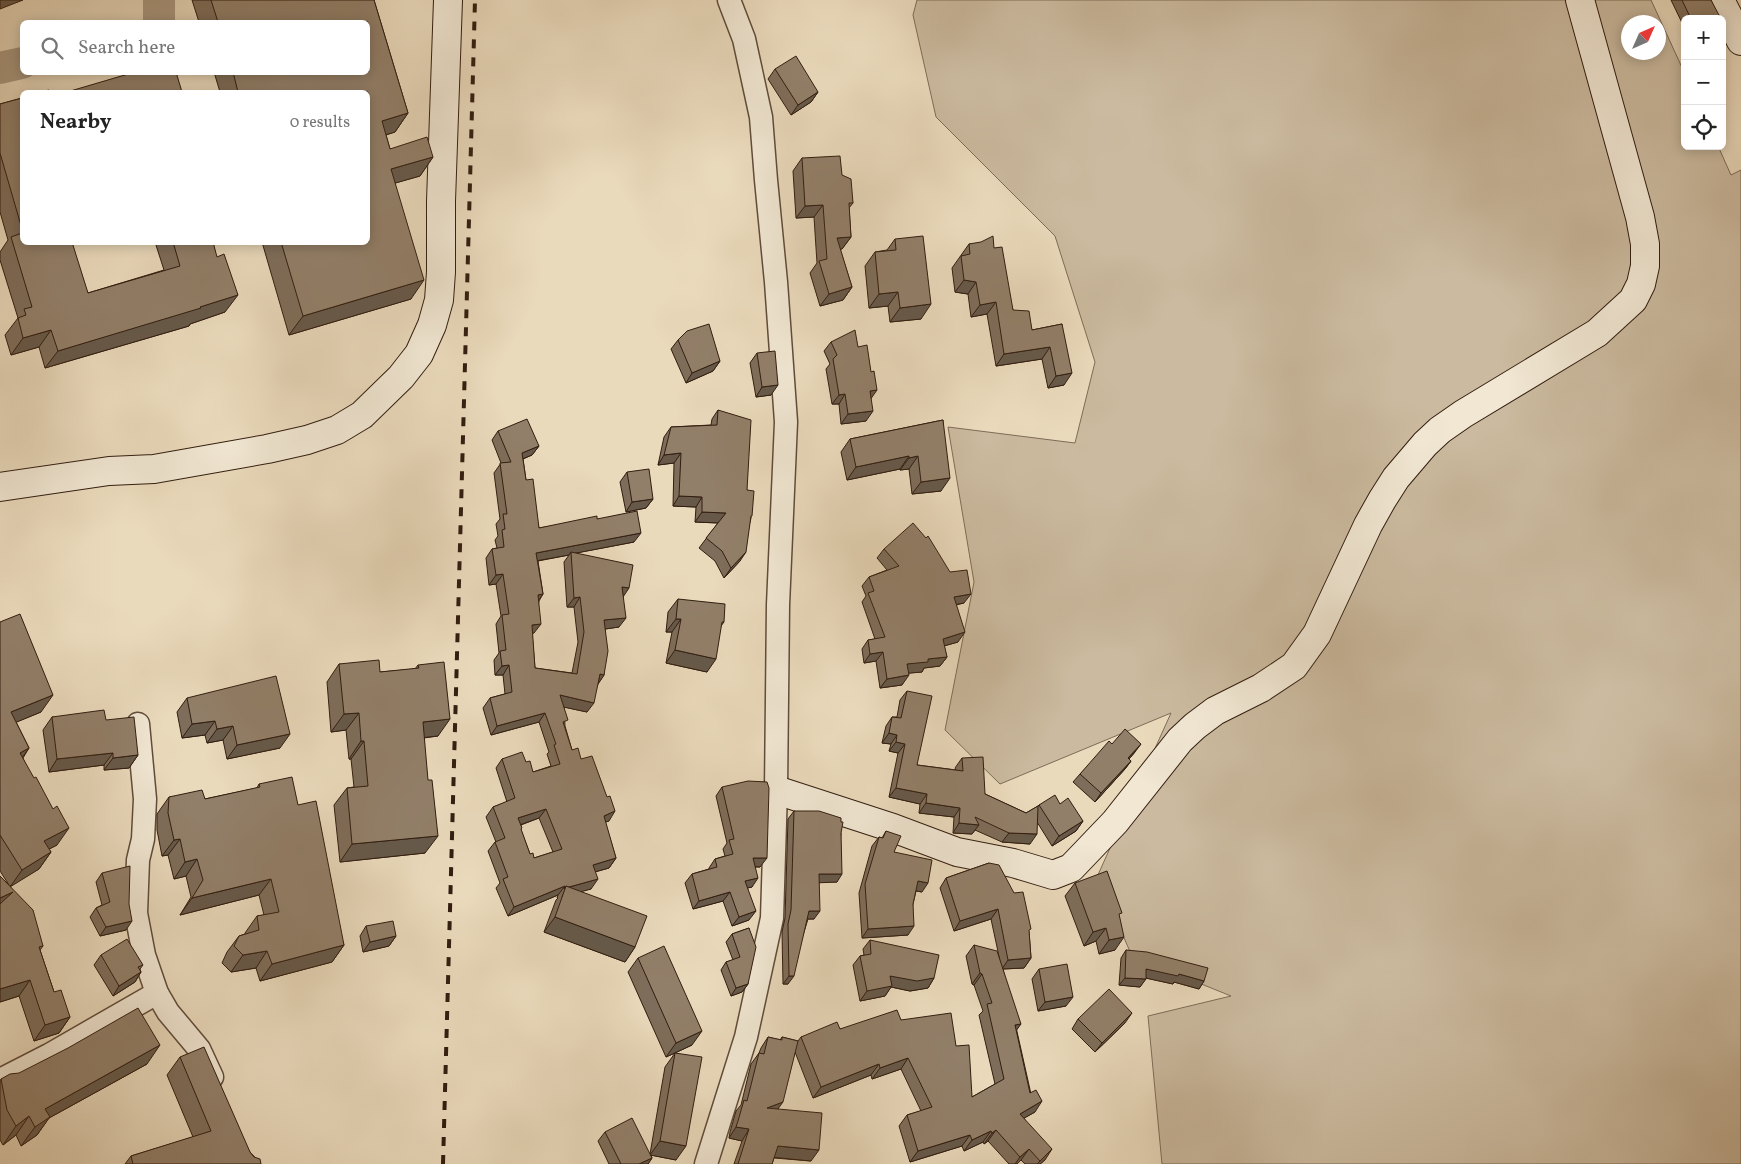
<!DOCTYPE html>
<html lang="en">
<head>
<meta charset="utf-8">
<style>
  :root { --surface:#fff; --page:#f6f6f6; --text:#222; --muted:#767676; --line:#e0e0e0 }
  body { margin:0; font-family:Vollkorn,serif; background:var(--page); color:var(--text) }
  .controls { position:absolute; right:15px; top:15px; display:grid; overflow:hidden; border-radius:8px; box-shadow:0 2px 12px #0003 }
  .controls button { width:45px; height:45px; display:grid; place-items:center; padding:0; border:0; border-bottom:1px solid var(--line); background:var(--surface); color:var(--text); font:25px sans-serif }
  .compass { position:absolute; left:1621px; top:15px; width:45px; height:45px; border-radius:50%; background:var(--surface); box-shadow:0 2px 12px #0003; rotate:45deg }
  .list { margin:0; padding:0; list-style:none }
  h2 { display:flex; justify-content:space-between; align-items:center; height:65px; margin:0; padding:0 20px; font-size:21px }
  h2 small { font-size:16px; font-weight:400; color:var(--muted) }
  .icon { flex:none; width:28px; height:28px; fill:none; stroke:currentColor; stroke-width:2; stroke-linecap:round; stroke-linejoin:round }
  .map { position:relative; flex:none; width:1741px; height:1164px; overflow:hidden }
  .search { position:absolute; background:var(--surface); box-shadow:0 2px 12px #0003; left:20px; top:20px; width:350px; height:55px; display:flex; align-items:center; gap:12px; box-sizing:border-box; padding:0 18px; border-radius:8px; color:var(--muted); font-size:19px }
  .panel { position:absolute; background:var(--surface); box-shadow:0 2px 12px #0003; left:20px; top:90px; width:350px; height:155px; border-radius:8px }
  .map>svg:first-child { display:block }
  .green { fill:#cbba9f; stroke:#7e6c58; fill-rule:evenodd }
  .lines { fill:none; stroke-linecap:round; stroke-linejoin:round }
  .river { stroke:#ab9a82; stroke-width:32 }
  .street-casing { stroke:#604c3b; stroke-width:25 }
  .secondary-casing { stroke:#321d10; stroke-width:30 }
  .street { stroke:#f1e7d3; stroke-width:22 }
  .secondary { stroke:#f1e7d3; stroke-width:28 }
  .rail { stroke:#321d10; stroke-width:4; stroke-dasharray:9 9; stroke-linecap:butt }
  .wall { fill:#7e6d5a; stroke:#321d10; fill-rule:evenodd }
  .shaded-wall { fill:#66594a; stroke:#321d10 }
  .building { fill:#927f69; stroke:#321d10; fill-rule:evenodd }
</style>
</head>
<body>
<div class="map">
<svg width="1741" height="1164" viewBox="0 0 1741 1164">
  <rect width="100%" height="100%" fill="#eadabc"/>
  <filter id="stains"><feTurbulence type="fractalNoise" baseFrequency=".004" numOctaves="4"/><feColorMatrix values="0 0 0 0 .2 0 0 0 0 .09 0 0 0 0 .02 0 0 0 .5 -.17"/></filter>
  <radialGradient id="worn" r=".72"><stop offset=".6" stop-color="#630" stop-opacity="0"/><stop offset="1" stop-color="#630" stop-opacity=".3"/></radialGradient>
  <path class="green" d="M917 0H1651L1685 74V146H1718L1731 175 1741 170V1164H1162L1148 1016 1231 996 1132 956 1097 877 1171 713 1000 784 945 730 974 582 948 427 1075 443 1095 362 1055 236 936 117 913 15ZM1628 22H1658V52H1628Z"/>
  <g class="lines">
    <g class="river">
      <polyline points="159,22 159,0"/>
      <polyline points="0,68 22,63"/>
    </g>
    <g class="street-casing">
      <g id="street">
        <polyline points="138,724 145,799 143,839 138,860 136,913 144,955 157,993 168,1012 199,1049 212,1077"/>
        <polyline points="0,1080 49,1055 157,993"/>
        <polyline points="706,1164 746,1037 772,918 776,790 778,605 786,422 776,282 766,180 761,117 744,39 729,0"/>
      </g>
    </g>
    <g class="secondary-casing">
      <g id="secondary">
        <polyline points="1720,0 1741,41"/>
        <polyline points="0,487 109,471 154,469 267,449 307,440 337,430 362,415 401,377 419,354 432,325 439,300 441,272 441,201 448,0"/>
        <polyline points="776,790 893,828 957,852 1013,863 1053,875 1071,868 1115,822 1180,740 1195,726 1215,711 1261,688 1294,666 1317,634 1368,525 1382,500 1396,478 1425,444 1440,430 1463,414 1597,333 1633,300 1641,284 1645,266 1645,244 1640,217 1580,0"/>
      </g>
    </g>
    <use href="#street" class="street"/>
    <use href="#secondary" class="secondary"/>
    <polyline class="rail" points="443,1164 475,0"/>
  </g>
  <g class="wall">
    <polygon points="192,0 374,0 408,113 395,132 386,135 390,149 433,157 420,176 395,183 411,299 289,335 262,242 368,242 368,92 220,92 214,72 368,72 368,22 199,22"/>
    <polygon points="1671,0 1711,0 1719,19 1685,19 1685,29"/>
    <polygon points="775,69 818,92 811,102 791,115 768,79"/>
    <polygon points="126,72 176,72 124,76"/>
    <polygon points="22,98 22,242 88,293 164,270 155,242 213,242 225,312 190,324 189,326 45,368 39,347 11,355 5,335 18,318 0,260 0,252 8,240 0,212 0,104"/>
    <polygon points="802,158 842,175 853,203 849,208 851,237 842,249 840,249 852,287 843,300 820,306 810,273 817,263 814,217 796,218 793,171"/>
    <polygon points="895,239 921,319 890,322 888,306 869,308 865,266 875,252 887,250"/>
    <polygon points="969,244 994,248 1013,310 1032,330 1062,324 1064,385 1048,388 1042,359 996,366 987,314 971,317 968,294 955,292 952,268"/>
    <polygon points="678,340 720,361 713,371 686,383 671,349"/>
    <polygon points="831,342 858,347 871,398 866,421 841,424 839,404 832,404 826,369 830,364 824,351"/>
    <polygon points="757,353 771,395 756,397 750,363"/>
    <polygon points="718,410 747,490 751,518 740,561 724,578 715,561 699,548 718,523 695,522 696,507 673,506 674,463 658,465 664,437 671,427 711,425 712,419"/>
    <polygon points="943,420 941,491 912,494 909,469 900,470 900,469 847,480 841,452 850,439"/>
    <path d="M498 431 539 446 532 455 523 459 526 480 539 528 597 519 634 542 576 553 623 596 619 627 605 629 604 675 598 684 587 712 564 707 565 726 572 750 581 759 609 821 605 822 616 858 609 868 595 872 591 889 581 891 635 947 625 962 544 932 556 900 558 898H557L558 895 508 916 496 888 500 883 488 851 495 842H496L486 817 493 807 507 802 496 768 502 759 526 762 533 772 551 766 547 754 549 752 539 722 491 735 483 708 490 698 505 694 503 675H495L494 660 499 653 496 624 501 616 496 584 489 585 486 558 492 549 497 548 495 540 498 536 496 524 500 519 494 473 501 463 492 440ZM569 555 564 562 567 607H574L578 642 572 673 535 668 532 633H534L539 601 543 594 538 561ZM539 818 553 852 534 858 530 854 521 830V825Z"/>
    <polygon points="627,472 653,499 646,508 626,512 620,482"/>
    <polygon points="884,549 964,603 956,605 958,642 944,646 947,657 940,666 924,668 922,672 908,673 902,685 880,688 876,661 864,663 862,649 868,640 875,639 862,602 866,596 862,586 869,577 887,570 877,558"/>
    <polygon points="678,599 724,622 721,626 707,672 666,663 672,632 666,632 668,612"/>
    <polygon points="0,622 41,712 16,722 29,748 23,758 57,845 49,849 51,852 39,869 10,886 43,946 40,950 54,992 70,1017 59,1033 34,1041 19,996 0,1002 0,876 9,885 0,871"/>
    <polygon points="339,664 380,672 415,669 418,665 438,736 424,738 425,853 340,862 334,805 347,788 354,787 351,759 349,759 346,730 331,732 327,682"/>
    <polygon points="907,691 917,765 956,770 955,768 962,758 985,794 1026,813 1038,806 1039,805 1060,804 1083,821 1076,831 1052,846 1037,822 1030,844 1002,842 975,830 972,834 953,833 954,817 919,813 920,804 889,797 898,753 889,751 891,744 882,743 886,726 892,717 897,717 900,700"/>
    <polygon points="187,698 280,748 227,759 223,740 207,743 205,735 182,738 177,712"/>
    <polygon points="52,717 106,720 138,755 129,768 104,770 104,765 49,772 43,730"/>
    <polygon points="1112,744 1135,752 1129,759 1131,761 1125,769 1095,802 1073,782 1080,774"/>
    <polygon points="259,784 298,805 344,945 332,962 260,981 256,968 231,972 222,963 227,952 239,936 245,934 245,933 257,916 264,915 259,895 180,915 191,897 186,876 174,879 168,855 162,856 157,830 157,814 169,797 205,799 257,788"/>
    <polygon points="722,787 760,867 755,867 752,887 747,888 749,920 732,926 723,901 693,909 685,883 692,874 709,869 709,868 715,859 725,856 723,849 727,843 716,796"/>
    <polygon points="794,811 841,833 837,882 819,882 814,919 808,919 788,984 783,984 782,932 785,918 788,819"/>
    <polygon points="886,831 894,852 922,892 916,891 913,904 908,935 862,938 859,893 872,846 879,837 882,838"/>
    <polygon points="989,863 1029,932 1031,958 1024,968 1003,969 1035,1112 1024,1118 1045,1160 1040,1164 1025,1164 1021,1160 1017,1164 1009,1164 988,1141 984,1144 983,1142 964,1151 962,1146 910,1162 899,1126 907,1115 921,1111 901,1069 872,1079 871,1075 813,1098 795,1052 778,1109 811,1161 774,1158 772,1164 734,1164 742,1141 729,1138 730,1132 736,1111 741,1105 751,1064 759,1053 761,1048 768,1037 780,1040 782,1037 798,1041 801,1037 840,1029 901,1020 956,1046 972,1097 995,1084 979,1015 983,1011 974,985 972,984 966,956 974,945 1000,961 991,919 954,931 940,888 946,878"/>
    <polygon points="102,873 126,930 100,936 90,917 96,908 102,905 96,882"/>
    <polygon points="1075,883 1119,917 1115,950 1099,954 1096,941 1084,946 1065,896"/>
    <polygon points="366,926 396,936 389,946 363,952 360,936"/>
    <polygon points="749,928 748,984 742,992 731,996 721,970 726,962 733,960 726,942 732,934"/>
    <polygon points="870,940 934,978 928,988 910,991 891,987 885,996 860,1001 853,965 860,956 864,955 863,949"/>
    <polygon points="1126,950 1204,981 1199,989 1174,982 1173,984 1146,978 1140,987 1119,985 1121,958"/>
    <polygon points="101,955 143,965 140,969 141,972 135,982 113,996 94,965"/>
    <polygon points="638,958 692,1045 675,1053 676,1160 651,1155 652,1158 648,1164 609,1164 598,1141 605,1132 650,1154 665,1067 675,1053 666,1057 628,972"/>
    <polygon points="1039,969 1066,1006 1038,1011 1032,979"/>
    <polygon points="1078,1019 1125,1023 1095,1052 1072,1029"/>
    <polygon points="180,1057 250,1152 261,1164 125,1164 131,1156 193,1137 167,1075"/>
    <polygon points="147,1064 49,1118 37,1135 21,1146 16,1135 3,1145 0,1140 0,1081 1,1079"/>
  </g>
  <g class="shaded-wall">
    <polygon points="0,0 23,0 0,9"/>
    <polygon points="818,92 811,102 791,115 798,105"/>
    <polygon points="408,113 395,132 369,140 382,121"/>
    <polygon points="433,157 420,176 378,188 391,169"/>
    <polygon points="823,205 814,217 796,218 805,206"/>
    <polygon points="851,237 842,249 828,250 837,238"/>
    <polygon points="424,280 411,299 289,335 303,316"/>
    <polygon points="964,280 976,282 968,294 955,292"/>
    <polygon points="852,287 843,300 820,306 829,294"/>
    <polygon points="898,292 888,306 869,308 879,294"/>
    <polygon points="238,295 225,312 190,324 189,326 45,368 58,351"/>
    <polygon points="996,302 987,314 971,317 980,305"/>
    <polygon points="931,304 921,319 890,322 900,308"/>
    <polygon points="51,330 39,347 11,355 23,338"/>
    <polygon points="1050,347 1042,359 996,366 1004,354"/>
    <polygon points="720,361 713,371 686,383 692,373"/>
    <polygon points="1072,373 1064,385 1048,388 1056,376"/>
    <polygon points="778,385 771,395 756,397 762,387"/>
    <polygon points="877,390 870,400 870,391"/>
    <polygon points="845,394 839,404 832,404 839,395"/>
    <polygon points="873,411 866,421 841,424 848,414"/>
    <polygon points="539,446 532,455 515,462 522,453"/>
    <polygon points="681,453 674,463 658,465 664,455"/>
    <polygon points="909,456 900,469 847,480 856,467"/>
    <polygon points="918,456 909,469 900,470 909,458"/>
    <polygon points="950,478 941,491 912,494 921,482"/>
    <polygon points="679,496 702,497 696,507 673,506"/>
    <polygon points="653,499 646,508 626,512 632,502"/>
    <polygon points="702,512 726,513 720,523 695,522"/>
    <polygon points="641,533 634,542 571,554 571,552 569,555 530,562 536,553"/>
    <polygon points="746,552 740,561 724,578 731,568"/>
    <polygon points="503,574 496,584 489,585 496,575"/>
    <polygon points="622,587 629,588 623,597"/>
    <polygon points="543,594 536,604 538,595"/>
    <polygon points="971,594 964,603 947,606 954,597"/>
    <polygon points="580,597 574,607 567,607 574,598"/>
    <polygon points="626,618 619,627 598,630 604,620"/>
    <polygon points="676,619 681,619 672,632 666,632"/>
    <polygon points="541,624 534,633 525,634 532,625"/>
    <polygon points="965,632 958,642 936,648 943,639"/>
    <polygon points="675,650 716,659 707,672 666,663"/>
    <polygon points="883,652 876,661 864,663 870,654"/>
    <polygon points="947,657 940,666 924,668 922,672 900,674 907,664 928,659"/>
    <polygon points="509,665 503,675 495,675 502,666"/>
    <polygon points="600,674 604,675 598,684"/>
    <polygon points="909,675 902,685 880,688 887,679"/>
    <polygon points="53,695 41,712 0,729 11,712"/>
    <polygon points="560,695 594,703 587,712 554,705"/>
    <polygon points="359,713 346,730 331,732 344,714"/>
    <polygon points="545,713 539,722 491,735 497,726"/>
    <polygon points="450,719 438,736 410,739 423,722"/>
    <polygon points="215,721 205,735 182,738 192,724"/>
    <polygon points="233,726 223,740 207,743 217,729"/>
    <polygon points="889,733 897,735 891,744 882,743"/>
    <polygon points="290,734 280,748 227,759 237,745"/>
    <polygon points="361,741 364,741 351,759 349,759"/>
    <polygon points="896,742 905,744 898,753 889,751"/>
    <polygon points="1141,744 1135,752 1122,767 1128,758"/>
    <polygon points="29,748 17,765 20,753"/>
    <polygon points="113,753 104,765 49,772 57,759"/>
    <polygon points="138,755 129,768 104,770 113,758"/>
    <polygon points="1131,761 1125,769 1095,802 1101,793"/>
    <polygon points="896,788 927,794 920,804 889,797"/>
    <polygon points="926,803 960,808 954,817 919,813"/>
    <polygon points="546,809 539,818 511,828 518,818"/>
    <polygon points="615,811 609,821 597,825 604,816"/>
    <polygon points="1083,821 1076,831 1052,846 1059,836"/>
    <polygon points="959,823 979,825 972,834 953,833"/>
    <polygon points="69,828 57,845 32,858 44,841"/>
    <polygon points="1009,833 1037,834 1030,844 1002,842"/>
    <polygon points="438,836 425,853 340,862 352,844"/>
    <polygon points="180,839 168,855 162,856 174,840"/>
    <polygon points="51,852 39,869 10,887 22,870"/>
    <polygon points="616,858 609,868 587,874 593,865"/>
    <polygon points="753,858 767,858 760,867 747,866"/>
    <polygon points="197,859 186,876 174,879 185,862"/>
    <polygon points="819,874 842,874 837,882 814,883"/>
    <polygon points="758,878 752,887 739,890 745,881"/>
    <polygon points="271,879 259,895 180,915 192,898"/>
    <polygon points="598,879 591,889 562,897 566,888"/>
    <polygon points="918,881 928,883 922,892 912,890"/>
    <polygon points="565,886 558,895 508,916 514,907"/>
    <polygon points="13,892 0,909 0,898"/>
    <polygon points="730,892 723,901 693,909 699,901"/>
    <polygon points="998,909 991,919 954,931 960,921"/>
    <polygon points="756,911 749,920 732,926 739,917"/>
    <polygon points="809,911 820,911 814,919 804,919"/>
    <polygon points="555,917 635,947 625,962 544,932"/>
    <polygon points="132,921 126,930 100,936 106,927"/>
    <polygon points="914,926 908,935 862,938 868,929"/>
    <polygon points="1106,928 1096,941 1084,946 1093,932"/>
    <polygon points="396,936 389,946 363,952 370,942"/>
    <polygon points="1124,937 1115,950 1099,954 1109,940"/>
    <polygon points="344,945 332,962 260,981 272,964"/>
    <polygon points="267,951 256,968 231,972 243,955"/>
    <polygon points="1031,958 1024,968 1002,969 1008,960"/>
    <polygon points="1146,969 1179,974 1204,981 1199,989 1174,982 1173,984 1141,977"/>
    <polygon points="141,972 135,982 113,996 119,986"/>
    <polygon points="980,973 982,974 974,985 972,984"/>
    <polygon points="789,976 794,976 788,984 783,984"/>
    <polygon points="890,976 934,978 928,988 910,991 891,987 885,996 860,1001 867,991"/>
    <polygon points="1125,978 1146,979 1140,987 1119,985"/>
    <polygon points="30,980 19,996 0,1002 0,989"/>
    <polygon points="748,984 742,992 731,996 736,988"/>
    <polygon points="1073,997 1066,1006 1038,1011 1045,1002"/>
    <polygon points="1132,1013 1125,1023 1095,1052 1102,1043"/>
    <polygon points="70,1017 59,1033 34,1041 45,1025"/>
    <polygon points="1021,1024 1013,1035 1015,1025"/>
    <polygon points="702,1031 692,1045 666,1057 676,1043"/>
    <polygon points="160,1045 147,1064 49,1118 37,1135 21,1146 35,1127 45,1109"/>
    <polygon points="908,1058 901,1069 872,1079 880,1068"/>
    <polygon points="879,1064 871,1075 813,1098 821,1087"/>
    <polygon points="1042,1101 1035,1112 1012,1125 1020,1114"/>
    <polygon points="783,1102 775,1113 767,1108"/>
    <polygon points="29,1116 16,1135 3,1145 16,1126"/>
    <polygon points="736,1127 749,1129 742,1141 729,1138"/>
    <polygon points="996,1130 988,1141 984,1144 992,1133"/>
    <polygon points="991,1131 983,1142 964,1151 972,1140"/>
    <polygon points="970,1135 962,1146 910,1162 918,1151"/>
    <polygon points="660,1141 686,1146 676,1160 650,1155"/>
    <polygon points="778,1146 819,1150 811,1161 770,1157"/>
    <polygon points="1029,1149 1021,1160 1017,1164 1015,1164 1020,1157"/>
    <polygon points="1052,1149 1045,1160 1040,1164 1037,1164"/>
    <polygon points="652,1158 648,1164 639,1164"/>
  </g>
  <g class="building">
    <polygon points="211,0 374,0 408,113 382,121 390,149 427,137 433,157 391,169 424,280 303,316 281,242 368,242 368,92 238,92 233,72 368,72 368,22 218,22"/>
    <polygon points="1682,0 1711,0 1720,17 1717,19 1691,19"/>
    <polygon points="796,56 818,92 798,105 775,69"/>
    <polygon points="135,72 176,72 182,92 67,92"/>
    <polygon points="49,90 49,92 40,92"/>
    <polygon points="22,98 22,229 0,153 0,104"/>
    <polygon points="840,156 842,175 851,179 853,203 849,203 851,237 837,238 852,287 829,294 819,261 827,259 823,205 805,206 802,158"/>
    <polygon points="22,233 22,242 72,242 88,293 180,266 173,242 213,242 217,257 224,254 238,295 200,307 201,308 58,351 51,330 23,338 18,318 26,315 24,309 32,307 11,237"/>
    <polygon points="923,236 931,304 900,308 898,292 879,294 875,252 896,250 895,239"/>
    <polygon points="993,236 994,248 1002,247 1013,310 1029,311 1032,330 1062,324 1072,373 1056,376 1050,347 1004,354 996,302 980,305 976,282 964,280 961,256 970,254 969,244 981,242"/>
    <polygon points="709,324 720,361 692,373 678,340 687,331"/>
    <polygon points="855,330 858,347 867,345 871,372 874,371 877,390 870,391 873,411 848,414 845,394 839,395 833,359 837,355 831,342"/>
    <polygon points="775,351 778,385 762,387 757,353"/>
    <polygon points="718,410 751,420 747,490 754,491 752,516 751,516 746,552 731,568 722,551 706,538 726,513 702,512 702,497 679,496 681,453 664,455 671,427 717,425"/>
    <path d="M527 419 539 446 522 453 526 480 533 479 539 528 597 516V519L637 511 641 533 536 553 543 594 538 595 541 624 532 625 535 668 577 674 584 632 580 597 574 598 571 552 633 565 629 588 622 587 626 618 604 620 608 651 604 675 600 674 594 703 560 695 568 720 563 722 572 750 578 748 581 759 592 756 607 797 610 796 615 811 604 816 616 858 593 865 598 879 569 887 566 886 564 889 565 886 514 907 503 879 508 877 495 842 505 838 493 807 515 798 502 759 522 752 526 762 530 761 533 772 560 764 554 745 556 744 545 713 497 726 490 698 512 692 509 665 502 666 500 651 506 650 502 615 509 614 503 574 496 575 492 549 504 547 502 530 505 529 503 514H507L500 463 511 462 498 431ZM546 809 562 849 534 858 533 853 530 854 521 829 522 828 518 818Z"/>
    <polygon points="943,420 950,478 921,482 918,456 909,458 909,456 856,467 850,439"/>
    <polygon points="649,469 653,499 632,502 627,472"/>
    <polygon points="913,523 926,538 928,536 950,572 967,570 971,594 954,597 965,632 943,639 947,657 928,659 928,662 907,664 909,675 887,679 883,652 870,654 868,640 885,637 868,593 874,591 869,577 899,566 884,549"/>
    <polygon points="678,599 725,604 724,622 722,622 716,659 675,650 681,619 676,619"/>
    <polygon points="20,614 53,695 11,712 29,748 20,753 34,778 36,777 53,809 57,806 69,828 44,841 51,852 22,870 0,835 0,622"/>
    <polygon points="379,660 380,672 419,668 418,665 444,662 450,719 423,722 428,780 432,780 438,836 352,844 347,788 368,786 364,741 361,741 359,713 344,714 339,664"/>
    <polygon points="276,676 290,734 237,745 233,726 217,729 215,721 192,724 187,698"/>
    <polygon points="907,691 932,696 917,765 963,771 962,758 983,757 985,794 1026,813 1038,806 1037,834 1009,833 975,817 979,825 959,823 960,808 926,803 927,794 896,788 905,744 896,742 897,735 889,733 892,717 901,718"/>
    <polygon points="104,710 106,720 134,717 138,755 113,758 113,753 57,759 52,717"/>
    <polygon points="1125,729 1141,744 1128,758 1131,761 1101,793 1080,774 1109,741 1112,744"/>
    <polygon points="292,777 298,805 316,801 344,945 272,964 267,951 243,955 234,946 239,936 259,930 257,916 279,912 271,879 192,898 203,880 197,859 185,862 180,839 174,840 168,813 169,797 202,790 205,799 260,787 259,784"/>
    <polygon points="748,781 767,782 769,788 767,858 753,858 758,878 745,881 756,911 739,917 730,892 699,901 692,874 717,867 715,859 733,854 729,840 734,839 722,787"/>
    <polygon points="1055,795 1060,804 1068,798 1083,821 1059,836 1039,805"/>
    <polygon points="794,811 819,811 841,818 841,822 843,822 841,833 842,874 819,874 820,911 809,911 794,976 789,976 788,924 791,910"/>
    <polygon points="886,831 901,836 894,852 932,860 928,883 918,881 913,904 914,926 868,929 865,884 879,837 883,838"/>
    <polygon points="989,863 999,865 1014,893 1023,892 1031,929 1029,930 1031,958 1008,960 998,909 960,921 946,878"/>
    <polygon points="130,866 129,904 132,921 106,927 96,908 110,902 102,873"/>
    <polygon points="1107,871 1122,913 1119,914 1124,937 1109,940 1106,928 1093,932 1075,883"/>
    <polygon points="0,876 33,910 43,946 39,947 54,992 61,990 70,1017 45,1025 30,980 0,989 0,904 13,892 0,898"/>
    <polygon points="566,886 647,916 635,947 555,917"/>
    <polygon points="393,921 396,936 370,942 366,926"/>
    <polygon points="749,928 756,947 748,984 736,988 726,962 740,957 732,934"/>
    <polygon points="127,939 143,965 138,967 141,972 119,986 101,955"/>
    <polygon points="870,940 939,955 934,978 917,981 890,976 892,986 867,991 860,956 871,954"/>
    <polygon points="974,945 997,951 1021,1024 1015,1025 1030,1093 1036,1090 1042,1101 1020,1114 1052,1149 1040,1161 1029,1149 1020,1157 996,1130 992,1133 991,1131 972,1140 970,1135 918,1151 907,1115 932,1107 908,1058 880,1068 879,1064 821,1087 801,1037 837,1022 840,1029 897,1010 901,1020 951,1013 956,1046 969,1045 972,1097 1004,1079 987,1004 992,1003 982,974 980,973"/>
    <polygon points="664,946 702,1031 676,1043 638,958"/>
    <polygon points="1126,950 1147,952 1208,968 1204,981 1179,974 1178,976 1146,969 1146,979 1125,978"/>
    <polygon points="1067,964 1073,997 1045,1002 1039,969"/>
    <polygon points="1109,989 1132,1013 1102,1043 1078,1019"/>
    <polygon points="138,1008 160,1045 45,1109 50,1117 35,1127 29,1116 16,1126 7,1110 1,1079 10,1074 19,1073 68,1048"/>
    <polygon points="768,1037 782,1040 782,1037 798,1041 783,1102 767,1108 822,1113 819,1150 778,1146 772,1164 738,1164 749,1129 736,1127 738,1121 744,1100 747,1101 759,1053 764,1054"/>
    <polygon points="204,1047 250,1152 254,1157 260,1159 261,1164 133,1164 131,1156 211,1131 180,1057"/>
    <polygon points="675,1053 702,1057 686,1146 660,1141"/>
    <polygon points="632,1118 652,1158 639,1164 621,1164 605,1132"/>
  </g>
  <rect width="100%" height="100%" filter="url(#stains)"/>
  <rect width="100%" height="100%" fill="url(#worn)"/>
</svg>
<div class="controls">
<button>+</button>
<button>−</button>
<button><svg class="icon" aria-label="locate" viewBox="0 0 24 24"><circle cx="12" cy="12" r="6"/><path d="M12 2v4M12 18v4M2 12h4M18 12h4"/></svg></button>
</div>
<svg class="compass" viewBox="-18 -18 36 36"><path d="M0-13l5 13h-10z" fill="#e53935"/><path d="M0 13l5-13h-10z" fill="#767676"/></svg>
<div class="search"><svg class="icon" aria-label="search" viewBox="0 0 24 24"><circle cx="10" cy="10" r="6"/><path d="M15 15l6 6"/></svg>Search here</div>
<section class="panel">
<h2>Nearby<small>0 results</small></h2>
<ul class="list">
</ul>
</section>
</div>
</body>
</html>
